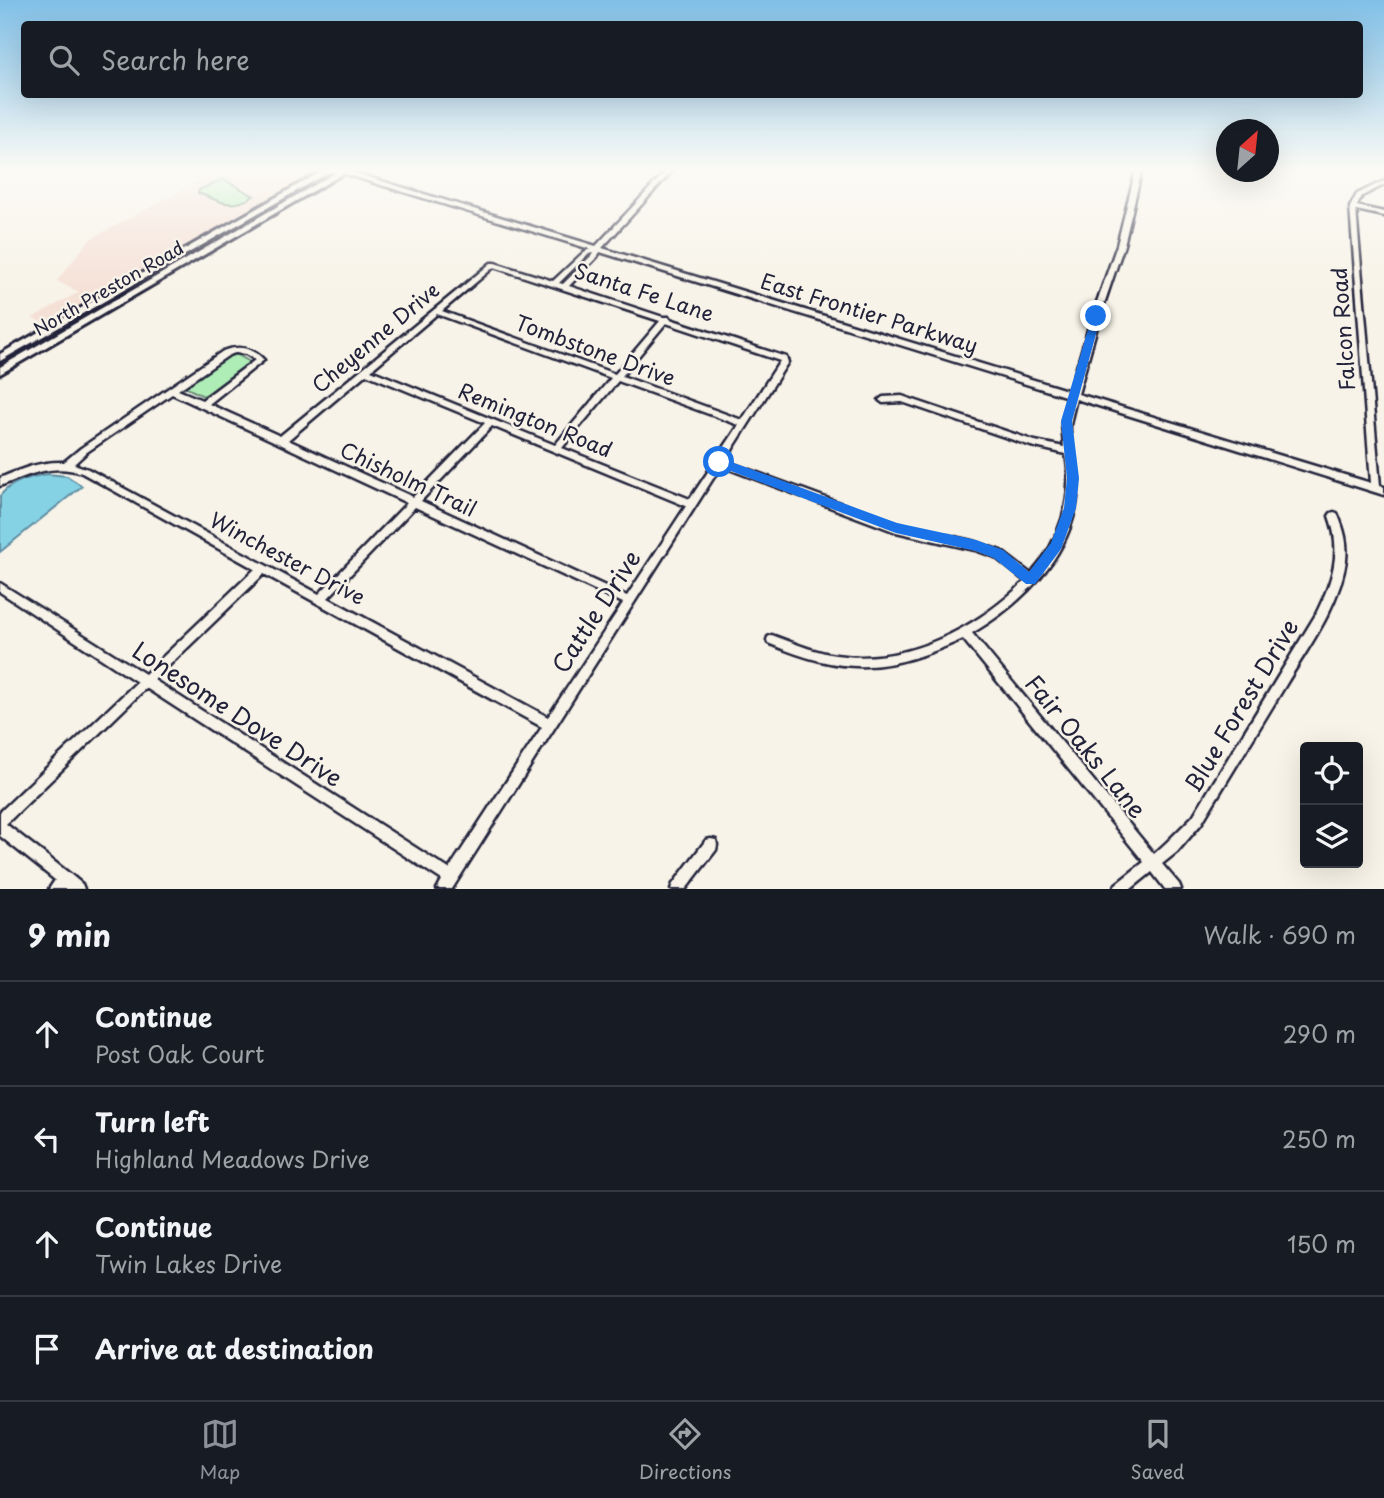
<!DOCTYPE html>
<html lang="en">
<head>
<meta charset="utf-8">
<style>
  :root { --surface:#171b24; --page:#20242c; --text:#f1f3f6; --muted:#9ea1a6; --line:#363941; --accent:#8c9099 }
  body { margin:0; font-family:"Playpen Sans",sans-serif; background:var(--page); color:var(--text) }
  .controls { position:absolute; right:21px; bottom:21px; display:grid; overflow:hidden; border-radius:7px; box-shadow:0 7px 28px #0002 }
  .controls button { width:63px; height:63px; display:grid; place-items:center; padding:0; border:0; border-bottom:2px solid var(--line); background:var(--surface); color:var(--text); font:35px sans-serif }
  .compass { position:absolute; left:1216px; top:119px; width:63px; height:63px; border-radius:50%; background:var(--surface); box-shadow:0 7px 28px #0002; rotate:27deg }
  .stop { position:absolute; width:21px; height:21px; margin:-16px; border:5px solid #1a73e8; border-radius:50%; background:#fff }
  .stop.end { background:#1a73e8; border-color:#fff; box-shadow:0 2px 7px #0008 }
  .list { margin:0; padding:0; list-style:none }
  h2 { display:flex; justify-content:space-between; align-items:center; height:91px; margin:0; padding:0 28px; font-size:30px }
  h2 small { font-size:23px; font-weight:400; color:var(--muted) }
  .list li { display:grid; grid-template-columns:46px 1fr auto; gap:21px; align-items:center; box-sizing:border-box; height:105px; padding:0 28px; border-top:2px solid var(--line) }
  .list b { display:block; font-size:26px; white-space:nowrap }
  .list p { margin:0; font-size:23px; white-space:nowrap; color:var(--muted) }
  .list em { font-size:23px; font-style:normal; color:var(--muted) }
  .icon { flex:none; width:38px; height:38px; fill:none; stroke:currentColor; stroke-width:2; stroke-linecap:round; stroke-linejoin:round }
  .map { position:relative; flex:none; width:1384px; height:889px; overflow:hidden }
  .search { position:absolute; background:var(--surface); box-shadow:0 7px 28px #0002; left:21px; right:21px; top:21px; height:77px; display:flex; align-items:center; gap:18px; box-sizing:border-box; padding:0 24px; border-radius:7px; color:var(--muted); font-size:26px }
  .sheet { height:511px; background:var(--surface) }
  nav { display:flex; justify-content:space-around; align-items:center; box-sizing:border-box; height:98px; border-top:2px solid var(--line); background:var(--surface); font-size:19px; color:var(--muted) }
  nav a { display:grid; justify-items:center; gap:4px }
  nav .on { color:var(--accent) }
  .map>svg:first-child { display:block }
  .built { fill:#f5e0d6 }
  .green { fill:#aeedb5; stroke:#688878; stroke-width:2 }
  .water { fill:#86d2e5; stroke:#5e8ca1; stroke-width:2 }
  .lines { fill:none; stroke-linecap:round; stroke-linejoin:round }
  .minor-casing { stroke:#22223b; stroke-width:5 }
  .major-casing { stroke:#22223b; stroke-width:6 }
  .minor { fill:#f7f3e8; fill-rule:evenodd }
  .major { fill:#f7f3e8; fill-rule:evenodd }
  .route { fill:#1a73e8 }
  .labels { text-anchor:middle; stroke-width:5; stroke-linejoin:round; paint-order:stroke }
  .far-street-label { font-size:18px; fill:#22223b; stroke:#f7f3e8 }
  .street-label { font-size:21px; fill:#22223b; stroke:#f7f3e8 }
  .near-street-label { font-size:24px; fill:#22223b; stroke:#f7f3e8 }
</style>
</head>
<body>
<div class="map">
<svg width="1384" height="889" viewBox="0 0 1384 889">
  <rect width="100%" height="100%" fill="#f7f3e8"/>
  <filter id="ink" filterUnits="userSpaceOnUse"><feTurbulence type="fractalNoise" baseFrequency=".0143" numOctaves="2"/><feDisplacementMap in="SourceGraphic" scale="14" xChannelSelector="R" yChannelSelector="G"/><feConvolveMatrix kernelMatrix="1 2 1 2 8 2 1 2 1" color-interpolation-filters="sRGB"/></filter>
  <g filter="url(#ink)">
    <polygon class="built" points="171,169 302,169 314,173 52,326 32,318 79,292 57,281 89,240 201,180"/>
    <g class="green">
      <path d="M223 179 254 196C230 210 222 202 198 193L199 190Z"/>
      <polygon points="232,354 236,354 250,362 207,394 203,396 187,388 186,386"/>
    </g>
    <path class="water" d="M47 474 67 476 82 486 0 552V496C10 482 30 477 47 474Z"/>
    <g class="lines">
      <g class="minor-casing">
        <g id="minor">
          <path d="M315 169 345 170 596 246 668 169H674L602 248 1070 391 1092 316 1117 245 1136 169H1142L1124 245 1100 316 1078 394 1371 483 1350 207 1357 194 1384 181V185L1362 196 1357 206 1384 212V216L1356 210 1380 486 1384 487V495L1076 399C1074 408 1071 417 1070 426 1069 444 1077 461 1078 480 1079 548 1027 601 972 633L1154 854 1167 842 1193 816 1315 616C1332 582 1343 553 1329 516L1331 513 1334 512 1337 513C1344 529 1348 543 1346 560 1340 605 1308 648 1285 686 1257 732 1229 778 1201 824L1177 852 1162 864 1179 884 1181 889H1165L1152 872 1131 889H1114L1116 884 1144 862 963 639C887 673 846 676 768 643L767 640 768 637 772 635C796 644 819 654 845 656 911 663 979 626 1025 581L995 557 975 550 896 532 721 466 452 889H437L442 880 146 688 6 824 70 874 82 884 84 889H49L55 880 0 836V812L137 682 0 592V583L145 674 255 569 82 473C52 463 28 475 0 486V478C21 469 41 461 64 462L81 448 223 351C239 345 252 347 264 360L209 404 280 436 491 263H495L553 281 584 252 590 249 342 173 318 171ZM600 252 1068 397 1062 424 1064 447 1035 441 902 396 883 397 879 400 883 403 902 402 1031 446 1066 454C1074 499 1060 541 1031 574L1001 551 976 542 897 524 725 461 788 362 786 357 670 319 669 317H663L569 286 597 257ZM593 253 592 255 563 284 559 283 588 254ZM494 267 660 321 615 374 442 311ZM437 314 611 378 555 445 371 370ZM666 323 780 361 742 420 622 376ZM235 353 246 354 255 360 202 400 178 390 229 355ZM366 374 485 423 413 497 288 440ZM618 381 739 425 690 499 562 448ZM172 394 407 503 319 594 88 469 74 464 87 452ZM492 426 686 506 627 596 421 501ZM415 507 623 603 548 717 328 598ZM264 574 542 727 449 869 154 680Z"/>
          <polygon points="711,839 716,840 717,845 716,850 686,889 671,889 673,884 706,840"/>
        </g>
      </g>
      <g class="major-casing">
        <g id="major">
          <polygon points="326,169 335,169 0,361 0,354"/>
          <polygon points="342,169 351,169 0,374 0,367"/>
        </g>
      </g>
      <use href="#minor" class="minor"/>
      <use href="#major" class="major"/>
    </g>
  </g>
  <linearGradient id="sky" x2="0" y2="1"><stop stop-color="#81c0e7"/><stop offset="0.58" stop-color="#fbfaf5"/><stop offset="1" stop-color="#fbfaf5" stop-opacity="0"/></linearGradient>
  <rect width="1384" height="293" fill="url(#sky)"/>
  <polygon class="route" points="1093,313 1101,316 1072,421 1079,478 1076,508 1061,549 1035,584 1026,584 994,558 976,551 896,533 715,465 713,462 719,457 723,459 897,523 976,540 1003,550 1029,572 1051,543 1064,508 1067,478 1061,421"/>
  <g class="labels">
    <g class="far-street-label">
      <text transform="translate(109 289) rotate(-30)" y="6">North Preston Road</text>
    </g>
    <g class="street-label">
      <text transform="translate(644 293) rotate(18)" y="7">Santa Fe Lane</text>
      <text transform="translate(869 314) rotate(17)" y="7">East Frontier Parkway</text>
      <text transform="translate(1344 329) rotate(-94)" y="7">Falcon Road</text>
      <text transform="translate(376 338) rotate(-40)" y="7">Cheyenne Drive</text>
      <text transform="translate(595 351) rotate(20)" y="7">Tombstone Drive</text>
      <text transform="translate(535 421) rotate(22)" y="7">Remington Road</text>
      <text transform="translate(408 480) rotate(25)" y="7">Chisholm Trail</text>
      <text transform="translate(287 559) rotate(28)" y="7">Winchester Drive</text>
    </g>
    <g class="near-street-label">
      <text transform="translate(597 612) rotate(-57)" y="8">Cattle Drive</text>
      <text transform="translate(1242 706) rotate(-59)" y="8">Blue Forest Drive</text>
      <text transform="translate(237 715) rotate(33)" y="8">Lonesome Dove Drive</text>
      <text transform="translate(1085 747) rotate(51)" y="8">Fair Oaks Lane</text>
    </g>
  </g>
</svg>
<div class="controls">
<button><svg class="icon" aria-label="locate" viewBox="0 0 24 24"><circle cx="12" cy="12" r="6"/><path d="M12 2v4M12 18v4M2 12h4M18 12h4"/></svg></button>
<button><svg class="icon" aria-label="layers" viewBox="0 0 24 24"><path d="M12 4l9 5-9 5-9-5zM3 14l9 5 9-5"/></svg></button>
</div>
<svg class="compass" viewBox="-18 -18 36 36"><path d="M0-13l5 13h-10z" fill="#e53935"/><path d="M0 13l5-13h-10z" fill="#9ea1a6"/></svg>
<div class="stop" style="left:719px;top:462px"></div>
<div class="stop end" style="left:1096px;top:316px"></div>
<div class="search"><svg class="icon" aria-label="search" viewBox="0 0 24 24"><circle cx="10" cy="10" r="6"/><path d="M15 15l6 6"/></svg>Search here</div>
</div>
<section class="sheet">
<h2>9 min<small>Walk · 690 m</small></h2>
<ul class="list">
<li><svg class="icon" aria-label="ahead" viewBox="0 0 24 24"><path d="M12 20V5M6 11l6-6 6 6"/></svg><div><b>Continue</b><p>Post Oak Court</p></div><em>290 m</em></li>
<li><svg class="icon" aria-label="left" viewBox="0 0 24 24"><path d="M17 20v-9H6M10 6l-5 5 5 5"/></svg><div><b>Turn left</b><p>Highland Meadows Drive</p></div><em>250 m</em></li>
<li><svg class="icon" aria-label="ahead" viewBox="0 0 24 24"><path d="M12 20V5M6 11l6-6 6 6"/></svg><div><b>Continue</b><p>Twin Lakes Drive</p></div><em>150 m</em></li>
<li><svg class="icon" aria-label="arrive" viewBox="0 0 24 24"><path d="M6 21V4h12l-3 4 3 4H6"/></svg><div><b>Arrive at destination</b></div></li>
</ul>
</section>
<nav>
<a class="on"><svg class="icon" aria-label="map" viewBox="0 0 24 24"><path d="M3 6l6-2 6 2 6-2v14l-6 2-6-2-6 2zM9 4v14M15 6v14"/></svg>Map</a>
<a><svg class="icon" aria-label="directions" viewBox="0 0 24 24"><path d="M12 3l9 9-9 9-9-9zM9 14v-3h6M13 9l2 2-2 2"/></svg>Directions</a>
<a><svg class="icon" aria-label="saved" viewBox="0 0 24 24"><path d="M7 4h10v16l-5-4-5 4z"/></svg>Saved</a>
</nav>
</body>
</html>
